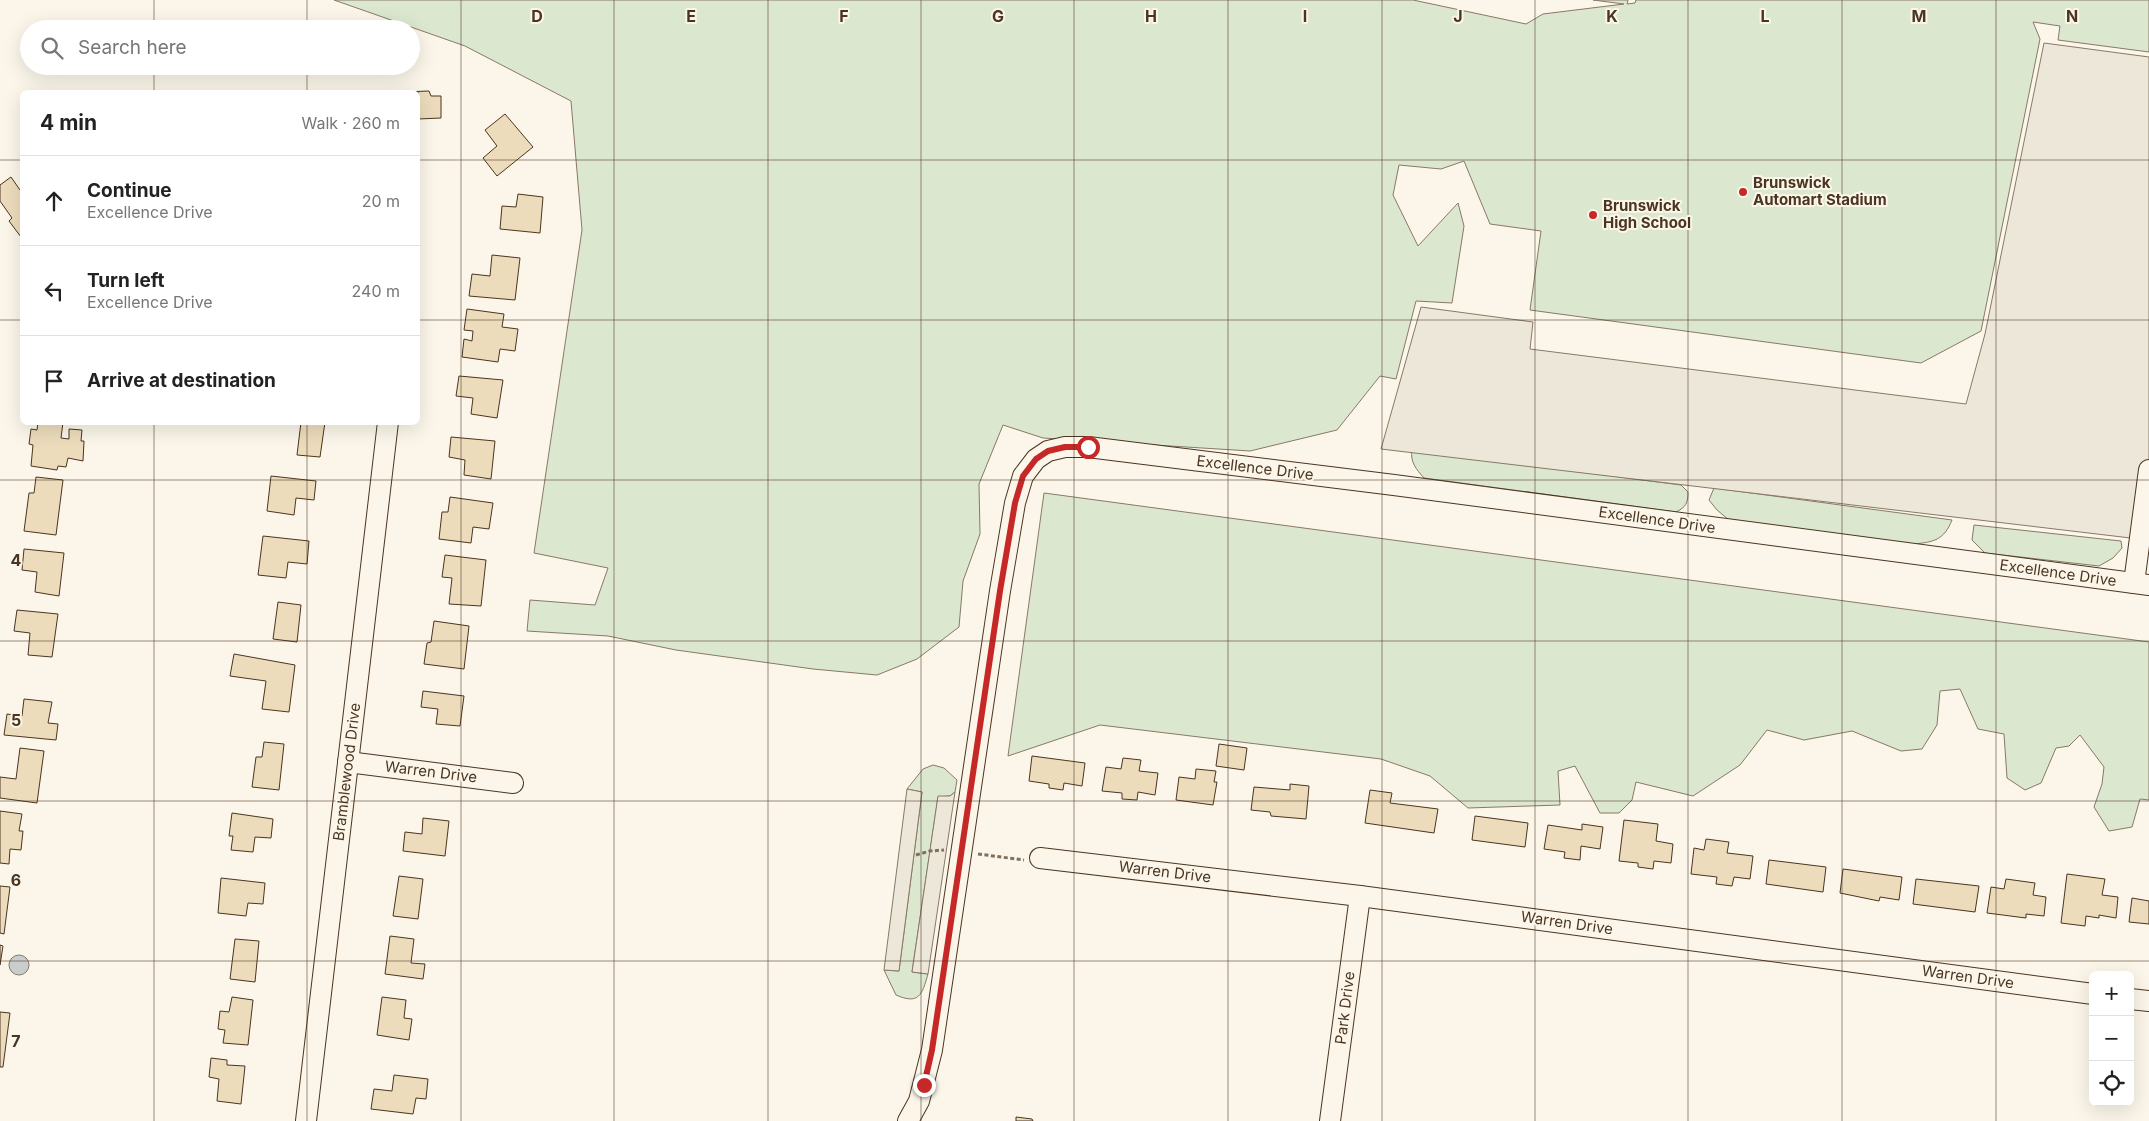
<!DOCTYPE html>
<html lang="en">
<head>
<meta charset="utf-8">
<style>
  :root { --surface:#fff; --page:#f6f6f6; --text:#222; --muted:#767676; --line:#e0e0e0 }
  body { margin:0; font-family:Inter,sans-serif; background:var(--page); color:var(--text) }
  .controls { position:absolute; right:15px; bottom:15px; display:grid; overflow:hidden; border-radius:8px; box-shadow:0 5px 20px #0002 }
  .controls button { width:45px; height:45px; display:grid; place-items:center; padding:0; border:0; border-bottom:1px solid var(--line); background:var(--surface); color:var(--text); font:25px sans-serif }
  .stop { position:absolute; width:15px; height:15px; margin:-11px; border:4px solid #c62828; border-radius:50%; background:#fff }
  .stop.end { background:#c62828; border-color:#fff; box-shadow:0 1px 5px #0008 }
  .list { margin:0; padding:0; list-style:none }
  h2 { display:flex; justify-content:space-between; align-items:center; height:65px; margin:0; padding:0 20px; font-size:21px }
  h2 small { font-size:16px; font-weight:400; color:var(--muted) }
  .list li { display:grid; grid-template-columns:32px 1fr auto; gap:15px; align-items:center; box-sizing:border-box; height:90px; padding:0 20px; border-top:1px solid var(--line) }
  .list b { display:block; font-size:19px; white-space:nowrap }
  .list p { margin:0; font-size:16px; white-space:nowrap; color:var(--muted) }
  .list em { font-size:16px; font-style:normal; color:var(--muted) }
  .icon { flex:none; width:28px; height:28px; fill:none; stroke:currentColor; stroke-width:2; stroke-linecap:round; stroke-linejoin:round }
  .map { position:relative; flex:none; width:2149px; height:1121px; overflow:hidden }
  .search { position:absolute; background:var(--surface); box-shadow:0 5px 20px #0002; left:20px; top:20px; width:400px; height:55px; display:flex; align-items:center; gap:12px; box-sizing:border-box; padding:0 18px; border-radius:28px; color:var(--muted); font-size:19px }
  .panel { position:absolute; background:var(--surface); box-shadow:0 5px 20px #0002; left:20px; top:90px; width:400px; height:335px; border-radius:8px }
  .map>svg:first-child { display:block }
  .green { fill:#dce7d0; stroke:#887966 }
  .parking { fill:#ede7d9; stroke:#887966 }
  .water { fill:#c9cecd; stroke:#887966 }
  .building { fill:#ecdcbc; stroke:#4a3520 }
  .lines { fill:none; stroke-linecap:round; stroke-linejoin:round }
  .minor-casing { stroke:#4a3520; stroke-width:22 }
  .path { stroke:#7f6f5c; stroke-width:3; stroke-dasharray:4 2.5; stroke-linecap:butt }
  .minor { stroke:#fbf6e9; stroke-width:20 }
  .route { stroke:#c62828; stroke-width:6 }
  .grid { fill:none; stroke:#4a3520; stroke-width:1; stroke-opacity:0.55 }
  .poi-dot { fill:#c62828; stroke:#fbf6e9; stroke-width:2 }
  .labels { text-anchor:middle; stroke-width:4; stroke-linejoin:round; paint-order:stroke }
  .poi-label { font-size:15px; font-weight:bold; fill:#4a3520; stroke:#fbf6e9; text-anchor:start }
  .street-label { font-size:15px; fill:#4a3520; stroke:#fbf6e9 }
  .grid-label { font-size:16px; text-anchor:middle; font-weight:bold; fill:#4a3520; stroke:#fbf6e9; stroke-width:4; stroke-linejoin:round; paint-order:stroke }
</style>
</head>
<body>
<div class="map">
<svg width="2149" height="1121" viewBox="0 0 2149 1121">
  <rect width="100%" height="100%" fill="#fbf6e9"/>
  <g class="green">
    <polygon points="334,0 1413,0 1526,24 1543,14 1624,4 1593,0 1628,0 1627,4 1635,3 1636,0 2149,0 2149,52 2058,40 2060,26 2033,22 2040,39 1981,331 1921,363 1530,310 1541,231 1490,224 1464,161 1441,169 1399,165 1393,195 1418,246 1458,203 1464,226 1452,303 1416,301 1396,379 1380,376 1337,430 1250,451 1043,438 1003,425 979,484 980,534 963,581 959,627 917,659 877,675 813,669 676,650 608,636 527,631 530,600 595,605 608,568 534,553 582,230 571,101 465,46"/>
    <path d="M1412 450 1681 485 1688 492C1688 503 1686 507 1676 512L1424 478C1416 469 1410 462 1412 450Z"/>
    <path d="M1714 488 1952 520C1944 540 1934 542 1914 544L1729 520 1717 510 1709 500Z"/>
    <polygon points="1044,493 2149,642 2149,800 2140,799 2132,827 2109,831 2094,807 2102,784 2104,767 2080,735 2069,746 2056,748 2041,783 2025,790 2007,778 2004,734 1978,729 1960,689 1940,691 1937,725 1922,749 1901,751 1852,731 1804,740 1767,730 1740,765 1693,796 1636,782 1632,800 1619,813 1600,813 1575,766 1558,771 1560,805 1468,808 1430,776 1381,759 1100,725 1008,756"/>
    <polygon points="1974,525 2121,541 2122,548 2113,558 2099,566 1985,553 1972,540"/>
    <path d="M933 765 944 768 957 780 955 792 950 796 938 797 912 972 928 974C922 995 919 1005 896 995L884 970 899 971 922 792 907 789 923 769Z"/>
  </g>
  <g class="parking">
    <polygon points="2044,43 2149,57 2149,472 2139,539 1381,449 1421,307 1533,322 1530,349 1966,404 1985,334"/>
    <polygon points="907,789 922,792 899,971 884,970"/>
    <polygon points="955,792 928,974 912,972 938,796 950,796"/>
  </g>
  <circle class="water" cx="19" cy="965" r="10"/>
  <g class="building">
    <polygon points="429,91 431,96 441,96 441,118 418,119 418,92 404,92"/>
    <polygon points="505,114 533,147 497,176 483,158 497,146 485,130"/>
    <polygon points="11,177 20,190 22,188 21,237 9,221 12,218 0,201 0,185"/>
    <polygon points="518,194 543,197 540,233 500,229 502,206 516,207"/>
    <polygon points="492,255 520,258 515,300 469,296 472,274 490,276"/>
    <polygon points="467,309 504,314 502,327 518,329 515,351 500,349 498,362 462,357 464,339 472,341 473,331 464,330"/>
    <polygon points="459,376 503,380 497,418 471,414 473,398 456,396"/>
    <polygon points="38,422 63,422 61,438 69,439 69,429 82,430 81,441 84,441 83,461 68,458 66,467 58,466 57,470 31,466 33,445 29,444 31,429 37,430"/>
    <polygon points="301,422 325,422 320,457 297,455"/>
    <polygon points="451,437 495,441 491,479 464,475 465,460 449,457"/>
    <polygon points="271,476 316,481 314,500 296,498 294,515 267,511"/>
    <polygon points="36,477 63,480 56,535 24,531 29,493 34,493"/>
    <polygon points="450,497 493,503 489,529 473,527 471,543 439,539 442,512 448,512"/>
    <polygon points="263,536 309,541 307,564 288,562 286,578 258,575"/>
    <polygon points="24,549 64,553 59,596 35,592 37,572 22,570"/>
    <polygon points="445,555 486,560 481,606 449,604 452,578 442,577"/>
    <polygon points="278,602 301,605 297,642 273,639"/>
    <polygon points="17,610 58,614 52,657 28,655 30,633 14,631"/>
    <polygon points="434,621 469,626 464,669 424,664 427,643 431,642"/>
    <polygon points="234,654 295,665 289,712 262,709 266,681 230,676"/>
    <polygon points="423,691 464,696 460,726 436,724 438,709 421,707"/>
    <polygon points="24,699 52,702 48,723 58,724 56,740 4,735 7,714 22,716"/>
    <polygon points="264,742 284,744 279,790 252,787 256,757 262,757"/>
    <polygon points="1219,744 1247,748 1244,770 1216,766"/>
    <polygon points="20,748 44,751 37,803 0,798 0,777 16,779"/>
    <polygon points="1032,756 1085,763 1082,786 1064,783 1063,790 1049,788 1049,784 1029,781"/>
    <polygon points="1123,758 1141,760 1139,771 1158,773 1155,795 1138,792 1137,800 1122,799 1122,793 1102,791 1106,767 1121,769"/>
    <polygon points="1196,769 1216,771 1214,782 1217,782 1213,805 1176,800 1179,777 1195,779"/>
    <polygon points="1290,784 1309,786 1306,819 1271,816 1270,812 1251,810 1254,787 1290,790"/>
    <polygon points="1370,790 1392,793 1390,803 1438,809 1434,833 1365,823"/>
    <polygon points="0,811 22,814 19,831 23,831 21,850 10,849 9,864 0,863"/>
    <polygon points="232,813 273,819 271,838 255,837 253,852 231,850 233,836 229,836"/>
    <polygon points="1475,816 1528,823 1525,847 1472,840"/>
    <polygon points="423,818 449,821 445,856 403,851 405,832 422,834"/>
    <polygon points="1624,820 1658,824 1656,841 1673,844 1671,863 1654,861 1653,869 1638,867 1638,863 1619,861"/>
    <polygon points="1582,824 1603,827 1600,849 1581,846 1580,860 1564,858 1565,852 1544,849 1548,825 1582,830"/>
    <polygon points="1706,839 1729,842 1727,853 1753,856 1750,879 1734,877 1732,886 1716,884 1717,877 1691,874 1694,848 1704,850"/>
    <polygon points="1769,860 1826,867 1823,892 1766,884"/>
    <polygon points="1843,869 1902,877 1899,900 1880,897 1879,901 1840,893"/>
    <polygon points="2067,874 2105,879 2102,895 2118,897 2116,918 2099,915 2099,918 2086,916 2085,926 2061,923"/>
    <polygon points="399,876 423,879 418,919 393,916"/>
    <polygon points="221,878 265,883 263,904 248,903 246,916 218,913"/>
    <polygon points="1916,879 1979,886 1975,912 1913,904"/>
    <polygon points="2006,879 2035,883 2033,895 2046,897 2044,916 2026,914 2026,918 1987,913 1991,887 2004,889"/>
    <polygon points="0,886 10,887 4,934 0,933"/>
    <polygon points="2132,898 2149,901 2149,924 2129,922"/>
    <polygon points="390,936 414,939 411,963 425,964 423,979 385,974"/>
    <polygon points="235,939 259,941 255,982 230,979"/>
    <polygon points="0,945 3,946 0,965"/>
    <polygon points="232,997 253,1000 248,1045 223,1043 225,1030 218,1029 220,1011 229,1012"/>
    <polygon points="382,997 406,1000 404,1018 412,1019 409,1040 377,1035"/>
    <polygon points="0,1012 10,1013 3,1067 0,1067"/>
    <polygon points="211,1058 227,1060 227,1065 245,1066 241,1104 217,1101 219,1079 209,1077"/>
    <polygon points="394,1075 428,1079 426,1099 416,1098 413,1114 371,1109 374,1089 392,1091"/>
    <polygon points="1016,1117 1032,1119 1033,1121 1016,1121"/>
  </g>
  <g class="lines">
    <g class="minor-casing">
      <g id="minor">
        <polyline points="2134,583 2149,470"/>
        <polyline points="348,762 513,783"/>
        <polyline points="1040,858 1360,896 2093,994"/>
        <polyline points="2130,999 2149,1001"/>
        <polyline points="306,1121 388,422"/>
        <polyline points="908,1121 919,1101 932,1050 1000,591 1015,503 1023,476 1036,459 1048,451 1065,447 1088,447 1394,485 2149,585"/>
        <polyline points="1330,1121 1360,896"/>
      </g>
    </g>
    <g class="path">
      <polyline points="978,854 1024,860"/>
      <polyline points="916,855 930,851 944,850"/>
    </g>
    <use href="#minor" class="minor"/>
  </g>
  <g class="lines">
    <polyline class="route" points="924,1085 932,1050 1000,591 1015,503 1023,476 1036,459 1048,451 1065,447 1088,447"/>
  </g>
  <path class="grid" d="M154 0V29M307 0V29M461 0V1121M614 0V1121M768 0V1121M921 0V1121M1074 0V1121M1228 0V1121M1382 0V1121M1535 0V1121M1688 0V1121M1842 0V1121M1996 0V1121M154 66V92M307 66V92M0 160H22M418 160H2149M0 320H22M418 320H2149M154 422V1121M307 422V1121M0 480H2149M0 641H2149M0 801H2149M0 961H2149"/>
  <g class="poi-dot">
    <circle cx="1743" cy="192" r="5"/>
    <circle cx="1593" cy="215" r="5"/>
  </g>
  <g class="labels">
    <g class="poi-label">
      <text x="1753" y="188">Brunswick<tspan x="1753" dy="17">Automart Stadium</tspan></text>
      <text x="1603" y="211">Brunswick<tspan x="1603" dy="17">High School</tspan></text>
    </g>
    <g class="street-label">
      <text transform="translate(1255 468) rotate(7)" y="5">Excellence Drive</text>
      <text transform="translate(1657 520) rotate(8)" y="5">Excellence Drive</text>
      <text transform="translate(2058 573) rotate(8)" y="5">Excellence Drive</text>
      <text transform="translate(347 772) rotate(-83)" y="5">Bramblewood Drive</text>
      <text transform="translate(431 772) rotate(7)" y="5">Warren Drive</text>
      <text transform="translate(1165 872) rotate(7)" y="5">Warren Drive</text>
      <text transform="translate(1567 923) rotate(8)" y="5">Warren Drive</text>
      <text transform="translate(1968 977) rotate(8)" y="5">Warren Drive</text>
      <text transform="translate(1345 1008) rotate(-83)" y="5">Park Drive</text>
    </g>
  </g>
  <g class="grid-label">
    <text x="537" y="22">D</text>
    <text x="691" y="22">E</text>
    <text x="844" y="22">F</text>
    <text x="998" y="22">G</text>
    <text x="1151" y="22">H</text>
    <text x="1305" y="22">I</text>
    <text x="1458" y="22">J</text>
    <text x="1612" y="22">K</text>
    <text x="1765" y="22">L</text>
    <text x="1919" y="22">M</text>
    <text x="2072" y="22">N</text>
    <text x="16" y="566">4</text>
    <text x="16" y="726">5</text>
    <text x="16" y="886">6</text>
    <text x="16" y="1047">7</text>
  </g>
</svg>
<div class="controls">
<button>+</button>
<button>−</button>
<button><svg class="icon" aria-label="locate" viewBox="0 0 24 24"><circle cx="12" cy="12" r="6"/><path d="M12 2v4M12 18v4M2 12h4M18 12h4"/></svg></button>
</div>
<div class="stop" style="left:1088px;top:447px"></div>
<div class="stop end" style="left:924px;top:1085px"></div>
<div class="search"><svg class="icon" aria-label="search" viewBox="0 0 24 24"><circle cx="10" cy="10" r="6"/><path d="M15 15l6 6"/></svg>Search here</div>
<section class="panel">
<h2>4 min<small>Walk · 260 m</small></h2>
<ul class="list">
<li><svg class="icon" aria-label="ahead" viewBox="0 0 24 24"><path d="M12 20V5M6 11l6-6 6 6"/></svg><div><b>Continue</b><p>Excellence Drive</p></div><em>20 m</em></li>
<li><svg class="icon" aria-label="left" viewBox="0 0 24 24"><path d="M17 20v-9H6M10 6l-5 5 5 5"/></svg><div><b>Turn left</b><p>Excellence Drive</p></div><em>240 m</em></li>
<li><svg class="icon" aria-label="arrive" viewBox="0 0 24 24"><path d="M6 21V4h12l-3 4 3 4H6"/></svg><div><b>Arrive at destination</b></div></li>
</ul>
</section>
</div>
</body>
</html>
